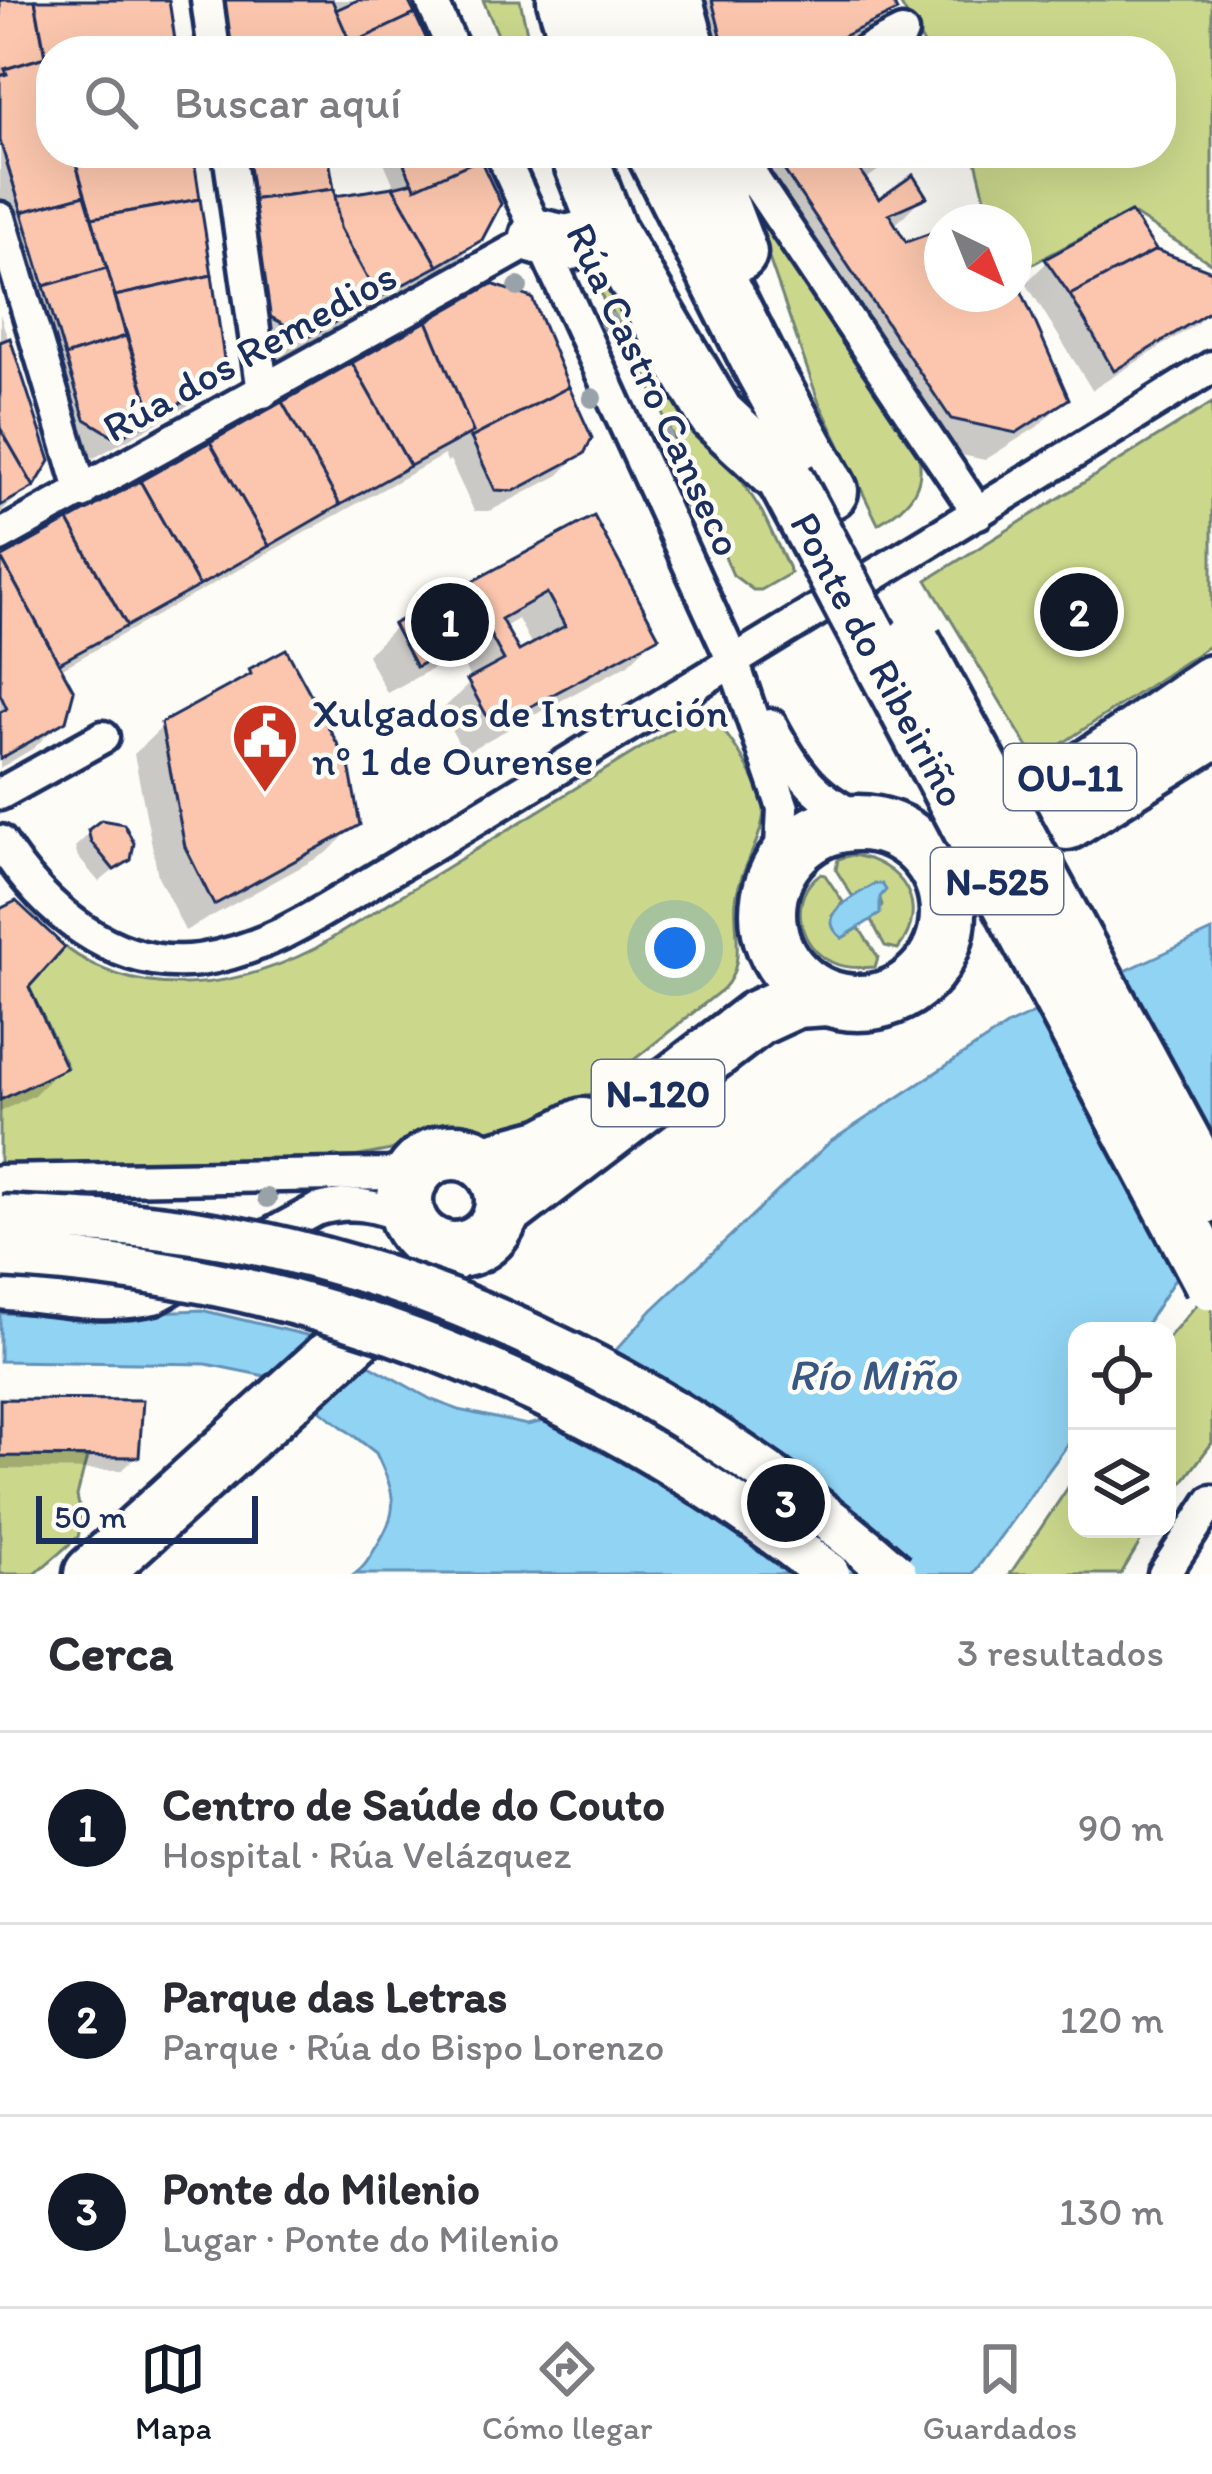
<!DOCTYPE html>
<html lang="es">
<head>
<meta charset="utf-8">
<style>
  :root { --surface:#fff; --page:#f7f7f7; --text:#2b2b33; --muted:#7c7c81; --line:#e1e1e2; --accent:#111827 }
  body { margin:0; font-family:Itim,sans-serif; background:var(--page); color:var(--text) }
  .controls { position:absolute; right:36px; bottom:36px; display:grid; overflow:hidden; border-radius:24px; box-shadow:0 12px 48px #0002 }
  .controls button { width:108px; height:108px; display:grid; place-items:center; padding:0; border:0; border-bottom:3px solid var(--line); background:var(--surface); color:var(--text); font:60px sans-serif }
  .compass { position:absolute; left:924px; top:204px; width:108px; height:108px; border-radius:50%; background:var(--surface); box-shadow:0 12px 48px #0002; rotate:137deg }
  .scale { position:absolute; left:36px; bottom:30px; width:222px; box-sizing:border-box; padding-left:12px; border:6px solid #1b2f5e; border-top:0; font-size:33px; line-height:42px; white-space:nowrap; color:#1b2f5e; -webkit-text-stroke:9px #fdfcf7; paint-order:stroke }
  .you { position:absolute; left:675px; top:948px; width:42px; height:42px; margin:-30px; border:9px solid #fff; border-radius:50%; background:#1a73e8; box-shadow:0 0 0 18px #1a73e833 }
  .badge { display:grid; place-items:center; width:78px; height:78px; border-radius:50%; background:var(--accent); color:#fff; font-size:39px; font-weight:700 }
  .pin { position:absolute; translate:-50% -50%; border:6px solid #fff; box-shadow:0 3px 12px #0006 }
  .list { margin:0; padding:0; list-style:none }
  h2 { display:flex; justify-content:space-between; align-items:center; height:156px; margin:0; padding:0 48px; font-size:51px }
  h2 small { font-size:39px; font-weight:400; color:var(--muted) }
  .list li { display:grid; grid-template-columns:78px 1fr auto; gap:36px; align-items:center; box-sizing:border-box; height:192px; padding:0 48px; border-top:3px solid var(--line) }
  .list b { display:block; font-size:45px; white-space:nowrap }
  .list p { margin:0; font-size:39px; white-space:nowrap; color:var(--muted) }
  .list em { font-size:39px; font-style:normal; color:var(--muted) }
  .icon { flex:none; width:66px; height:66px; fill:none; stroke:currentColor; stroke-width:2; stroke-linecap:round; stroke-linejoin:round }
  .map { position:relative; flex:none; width:1212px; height:1574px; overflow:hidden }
  .search { position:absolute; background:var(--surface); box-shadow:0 12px 48px #0002; left:36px; right:36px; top:36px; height:132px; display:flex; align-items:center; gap:30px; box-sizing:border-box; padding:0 42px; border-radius:48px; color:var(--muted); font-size:45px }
  .sheet { height:732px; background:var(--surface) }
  nav { display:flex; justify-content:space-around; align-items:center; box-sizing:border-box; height:168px; border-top:3px solid var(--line); background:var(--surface); font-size:33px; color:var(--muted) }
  nav a { display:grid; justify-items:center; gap:6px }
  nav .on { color:var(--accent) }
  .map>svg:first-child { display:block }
  .green { fill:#cbd88c; stroke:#738475; stroke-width:3 }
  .water { fill:#91d3f3; stroke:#6291b7; stroke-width:3 }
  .shadow { fill:#0003; fill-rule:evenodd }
  .building { fill:#fbc6ad; stroke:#1b2f5e; stroke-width:3; fill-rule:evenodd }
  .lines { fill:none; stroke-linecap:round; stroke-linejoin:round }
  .street-casing { stroke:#1b2f5e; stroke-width:39 }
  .highway-casing { stroke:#1b2f5e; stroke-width:63 }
  .street { stroke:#fdfcf7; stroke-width:30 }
  .highway { stroke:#fdfcf7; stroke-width:54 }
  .secondary-bridge-casing { stroke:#1b2f5e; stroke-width:51; stroke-linecap:butt }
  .highway-bridge-casing { stroke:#1b2f5e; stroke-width:63; stroke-linecap:butt }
  .secondary-bridge { stroke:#fdfcf7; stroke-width:42 }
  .highway-bridge { stroke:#fdfcf7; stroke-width:54 }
  .tree { fill:#99a2a9 }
  .labels { text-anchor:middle; stroke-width:9; stroke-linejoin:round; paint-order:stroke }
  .shield { fill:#fdfcf7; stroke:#5f6c8c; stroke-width:3 }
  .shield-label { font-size:39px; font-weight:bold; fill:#1b2f5e }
  .street-label { font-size:42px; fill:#1b2f5e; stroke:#fdfcf7 }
  .poi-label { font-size:42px; fill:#1b2f5e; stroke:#fdfcf7; text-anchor:start }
  .water-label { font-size:45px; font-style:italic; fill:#385883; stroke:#fdfcf7 }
</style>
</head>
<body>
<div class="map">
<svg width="1212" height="1574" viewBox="0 0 1212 1574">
  <rect width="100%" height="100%" fill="#fdfcf7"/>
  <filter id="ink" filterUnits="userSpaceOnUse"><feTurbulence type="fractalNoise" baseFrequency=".00833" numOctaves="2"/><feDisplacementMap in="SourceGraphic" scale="24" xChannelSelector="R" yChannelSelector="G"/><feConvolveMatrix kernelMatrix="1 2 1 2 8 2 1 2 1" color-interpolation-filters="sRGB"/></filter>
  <g filter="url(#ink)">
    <g class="green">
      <polygon points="483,0 520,0 531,51 505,51"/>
      <polygon points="898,0 1212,0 1212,264 1130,212 1014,274 1014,222 991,222 974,153 1161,153 1161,51 928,51"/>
      <path d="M743 183 806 288 915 444C930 482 911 505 878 524L818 400Z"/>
      <polygon points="607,283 617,288 762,512 791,573 761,590 753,590 733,575 631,341 603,299 601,293"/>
      <polygon points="1212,403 1212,644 1036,761 927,580"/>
      <path d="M691 717C699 716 701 714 709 718 727 726 766 793 764 812 761 843 740 869 736 900 733 931 747 964 723 989L562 1117 495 1137 463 1127 436 1126 391 1150 354 1157 0 1164V1100L67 1067 29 987 65 947C140 1004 238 988 316 948Z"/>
      <path d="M852 855C901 862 932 905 898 949L885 946 871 920 882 905 875 884 853 897 836 870 838 859Z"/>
      <path d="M820 874 825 875 843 902 832 916 842 938 859 928 878 957 875 967C858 968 841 969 826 959 796 941 790 895 820 874Z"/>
      <polygon points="1212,1287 1212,1443 1167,1503 1167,1339"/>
      <polygon points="0,1456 87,1457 77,1496 82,1520 78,1537 35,1574 0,1574"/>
      <polygon points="1077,1474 1077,1529 1148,1529 1121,1574 1010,1574"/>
    </g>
    <g class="water">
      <path d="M875 884H882L886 890 880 897V914L842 938C812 915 856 895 875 884Z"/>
      <path d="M1212 931V1262L1176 1277 1142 1331H1077V1432L973 1574H355C364 1567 367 1562 373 1552 400 1510 397 1498 376 1453L280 1379 206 1364 0 1361V1313L61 1316 201 1310 323 1339 432 1400 459 1410 527 1425 554 1419 652 1310 830 1142 1008 1025Z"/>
    </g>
    <g class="shadow">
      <polygon points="0,0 166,0 174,51 51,51 51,153 189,153 212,383 189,405 94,458 64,440 0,236"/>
      <polygon points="188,0 405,0 428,51 196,51"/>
      <polygon points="677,0 889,0 894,11 865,39 839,51 690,51"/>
      <polygon points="220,153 368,153 326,160 332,200 395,188 380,153 474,153 480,238 457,261 278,363 240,343 223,231 238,217"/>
      <polygon points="759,153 918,153 905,161 901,155 863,181 878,203 923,196 895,225 905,246 942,232 942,294 1014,294 1014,281 1066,399 1037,427 985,460 923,447 753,159"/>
      <polygon points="1154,252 1212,274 1212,309 1195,325 1092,390 1026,283 1047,262"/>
      <polygon points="0,314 47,461 31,485 0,513"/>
      <polygon points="424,326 581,452 559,475 490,511 474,511 450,460 447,462 444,455 59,670 63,719 34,748 0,768 0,562"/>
      <path d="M593 520 656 637 627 665 464 753 441 711 472 681 458 655 387 693 367 655 395 627ZM518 619 533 647 518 655 503 628Z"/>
      <polygon points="251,672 356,824 328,852 185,931 158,876 134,754 163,726 237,686"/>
      <polygon points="90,833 128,859 99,882 78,857 75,847"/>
      <polygon points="0,912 26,986 62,1067 34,1095 0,1112"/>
      <polygon points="0,1402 136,1456 122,1470 0,1469"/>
    </g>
    <g class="building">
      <polygon points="0,0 35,0 45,57 5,69 7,74 0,76"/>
      <polygon points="35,0 169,0 176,47 152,51 51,51 48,68"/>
      <polygon points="220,0 332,0 354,51 227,51"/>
      <polygon points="358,0 408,0 415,14 351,44 336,10"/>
      <polygon points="712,0 892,0 897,11 812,51 725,51"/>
      <polygon points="415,14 432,51 354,51 351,44"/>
      <polygon points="45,57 51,77 51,153 73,153 85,195 22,212 0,141 0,76 7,74 5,69"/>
      <polygon points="73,153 193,153 200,199 92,218"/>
      <polygon points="328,153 334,189 250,200 244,154"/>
      <polygon points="399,153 478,153 480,159 415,188"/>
      <polygon points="776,153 881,153 859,169 879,199 913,175 927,197 889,214 906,242 942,229 942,294 1014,294 1014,274 1069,399 1016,433 951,419 776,158"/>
      <polygon points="480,159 501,204 482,240 438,266 393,187 413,182 415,188"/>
      <polygon points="393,187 438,266 378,298 340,228 335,196"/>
      <polygon points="334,189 340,228 378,298 308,337 267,315 250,200"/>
      <polygon points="85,195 107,268 44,286 22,212"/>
      <polygon points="200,199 212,275 115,296 92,218"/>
      <polygon points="1131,212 1156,250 1070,295 1045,259"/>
      <polygon points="1156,250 1212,271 1212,310 1114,371 1070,295"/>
      <polygon points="107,268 126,336 65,356 44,286"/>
      <polygon points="212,275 224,359 214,384 153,419 115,296"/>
      <polygon points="492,284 532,298 569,387 471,438 469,434 473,432 427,321"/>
      <polygon points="427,321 473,432 410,466 352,363"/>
      <polygon points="126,336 153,419 117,438 85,419 65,356"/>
      <polygon points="10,338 50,461 34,487 0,428 0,342"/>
      <polygon points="352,363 410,466 340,505 282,402"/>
      <polygon points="569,387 592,438 584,454 514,491 495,490 471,438"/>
      <polygon points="282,402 340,505 269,546 210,442"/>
      <polygon points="0,428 34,487 0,506"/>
      <polygon points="210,442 269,546 199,586 140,481"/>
      <polygon points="140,481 199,586 127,626 68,521"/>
      <path d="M594 516 659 637 493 727 467 680 504 660 487 629 416 667 393 624ZM547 593 565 626 519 651 501 619Z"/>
      <polygon points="68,521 127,626 59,663 1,558"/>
      <polygon points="1,558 74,691 66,721 0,759 0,712 7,709 0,694"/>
      <polygon points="286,649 349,765 360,825 214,905 185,847 161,723 251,674 249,669"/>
      <polygon points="101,820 124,824 134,843 131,860 114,870 91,842 88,830"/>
      <polygon points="16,901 65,947 29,987 66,1068 0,1100 0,909"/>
      <polygon points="0,1399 143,1400 139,1457 0,1456"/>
    </g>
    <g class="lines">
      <g class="street-casing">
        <g id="street">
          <polyline points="207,0 214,51"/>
          <polyline points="431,0 454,51"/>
          <polyline points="687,0 701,51"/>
          <polyline points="866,51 902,33"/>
          <polyline points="229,153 263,392"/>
          <polyline points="501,153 733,661 783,808 780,867"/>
          <polyline points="741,153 755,181 978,513"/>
          <polyline points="0,218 82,493"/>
          <polyline points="0,536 538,237"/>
          <path d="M771 725C798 776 816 799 869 823"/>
          <polyline points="0,794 103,737"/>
          <path d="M0 841C42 909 114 971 199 960 269 950 326 909 386 873 443 839 500 805 556 770 775 635 995 503 1212 367"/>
          <polyline points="0,1181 389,1174 417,1168"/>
          <path d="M0 1293C50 1298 104 1310 154 1298L316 1210C350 1200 377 1204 408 1220"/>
          <polyline points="1164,1574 1212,1501"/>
        </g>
      </g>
      <g class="highway-casing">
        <g id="highway">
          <polyline points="565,0 581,51"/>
          <polyline points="608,0 622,51"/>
          <polyline points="654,0 667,51"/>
          <polyline points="578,153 609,233 716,415 785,479"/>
          <polyline points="655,153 763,369 830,491"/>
          <polyline points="701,153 739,253"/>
          <polyline points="538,237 566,243 609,233"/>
          <polyline points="1067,822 1212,731"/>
          <circle cx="858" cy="913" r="90"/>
          <path d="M965 837C1048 803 1136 733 1212 683"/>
          <circle cx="454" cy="1201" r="49"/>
          <polyline points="485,1162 545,1146 583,1126"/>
          <polyline points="502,1213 757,1018 796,1000 826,998"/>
          <polyline points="92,1574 425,1273 455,1250"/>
        </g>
      </g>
      <use href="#street" class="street"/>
      <use href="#highway" class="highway"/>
      <g class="secondary-bridge-casing">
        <g id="secondary-bridge">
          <path d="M0 1217C67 1220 134 1222 200 1233 460 1274 698 1403 895 1574"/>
          <path d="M0 1256C306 1273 589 1383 828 1574"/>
        </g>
      </g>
      <g class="highway-bridge-casing">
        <g id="highway-bridge">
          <polyline points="785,479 1212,1282"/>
          <polyline points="913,643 1212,1195"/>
        </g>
      </g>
      <use href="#secondary-bridge" class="secondary-bridge"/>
      <use href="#highway-bridge" class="highway-bridge"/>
    </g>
    <g class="tree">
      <circle cx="518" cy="287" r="10"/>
      <circle cx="609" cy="322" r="10"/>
      <circle cx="592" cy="398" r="10"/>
      <circle cx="662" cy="435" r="10"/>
      <circle cx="693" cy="505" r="10"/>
      <circle cx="267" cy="1198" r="10"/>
    </g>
  </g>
  <defs>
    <g id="civic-pin" transform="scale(3.45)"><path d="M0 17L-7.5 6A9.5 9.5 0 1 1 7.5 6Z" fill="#c8321e" stroke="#fdfcf7"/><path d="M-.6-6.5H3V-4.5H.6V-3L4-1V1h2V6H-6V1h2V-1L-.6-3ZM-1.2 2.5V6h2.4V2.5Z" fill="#fff"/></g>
  </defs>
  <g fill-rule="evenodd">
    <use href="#civic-pin" x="265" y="736"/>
  </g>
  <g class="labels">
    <g class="shield">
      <rect x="1004" y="744" width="132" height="66" rx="9"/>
      <rect x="931" y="848" width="132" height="66" rx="9"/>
      <rect x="592" y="1060" width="132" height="66" rx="9"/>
    </g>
    <g class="shield-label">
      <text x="1070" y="791">OU-11</text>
      <text x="997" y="895">N-525</text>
      <text x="658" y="1107">N-120</text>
    </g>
    <g class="street-label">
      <text transform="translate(249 351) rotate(-29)" y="15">Rúa dos Remedios</text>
      <text transform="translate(655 389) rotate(65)" y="15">Rúa Castro Canseco</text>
      <text transform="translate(879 659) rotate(62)" y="15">Ponte do Ribeiriño</text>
    </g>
    <g class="poi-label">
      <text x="312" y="727">Xulgados de Instrución<tspan x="312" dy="48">nº 1 de Ourense</tspan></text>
    </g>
    <g class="water-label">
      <text x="872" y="1390">Río Miño</text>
    </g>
  </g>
</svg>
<div class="controls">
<button><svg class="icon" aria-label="locate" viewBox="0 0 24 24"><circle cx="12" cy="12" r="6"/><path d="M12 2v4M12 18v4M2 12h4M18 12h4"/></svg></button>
<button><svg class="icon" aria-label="layers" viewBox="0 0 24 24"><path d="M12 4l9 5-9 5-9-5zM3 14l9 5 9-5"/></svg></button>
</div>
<svg class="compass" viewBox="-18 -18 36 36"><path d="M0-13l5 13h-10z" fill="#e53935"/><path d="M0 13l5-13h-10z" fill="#7c7c81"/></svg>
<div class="scale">50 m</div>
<div class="you"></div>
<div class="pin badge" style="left:450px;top:622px">1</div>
<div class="pin badge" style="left:1079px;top:612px">2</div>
<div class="pin badge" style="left:786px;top:1503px">3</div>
<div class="search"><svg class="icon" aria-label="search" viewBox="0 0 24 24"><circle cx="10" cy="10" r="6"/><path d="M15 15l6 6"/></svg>Buscar aquí</div>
</div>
<section class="sheet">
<h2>Cerca<small>3 resultados</small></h2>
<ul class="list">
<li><span class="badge">1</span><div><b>Centro de Saúde do Couto</b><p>Hospital · Rúa Velázquez</p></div><em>90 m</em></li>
<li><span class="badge">2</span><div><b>Parque das Letras</b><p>Parque · Rúa do Bispo Lorenzo</p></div><em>120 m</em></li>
<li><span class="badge">3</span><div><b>Ponte do Milenio</b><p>Lugar · Ponte do Milenio</p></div><em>130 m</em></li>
</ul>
</section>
<nav>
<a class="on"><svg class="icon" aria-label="map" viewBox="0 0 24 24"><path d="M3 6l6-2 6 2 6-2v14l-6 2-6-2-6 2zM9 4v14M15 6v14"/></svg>Mapa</a>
<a><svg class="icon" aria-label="directions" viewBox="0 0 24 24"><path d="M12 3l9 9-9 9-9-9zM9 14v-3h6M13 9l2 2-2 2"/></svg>Cómo llegar</a>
<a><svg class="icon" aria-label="saved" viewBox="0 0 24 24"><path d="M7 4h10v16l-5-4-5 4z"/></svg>Guardados</a>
</nav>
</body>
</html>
